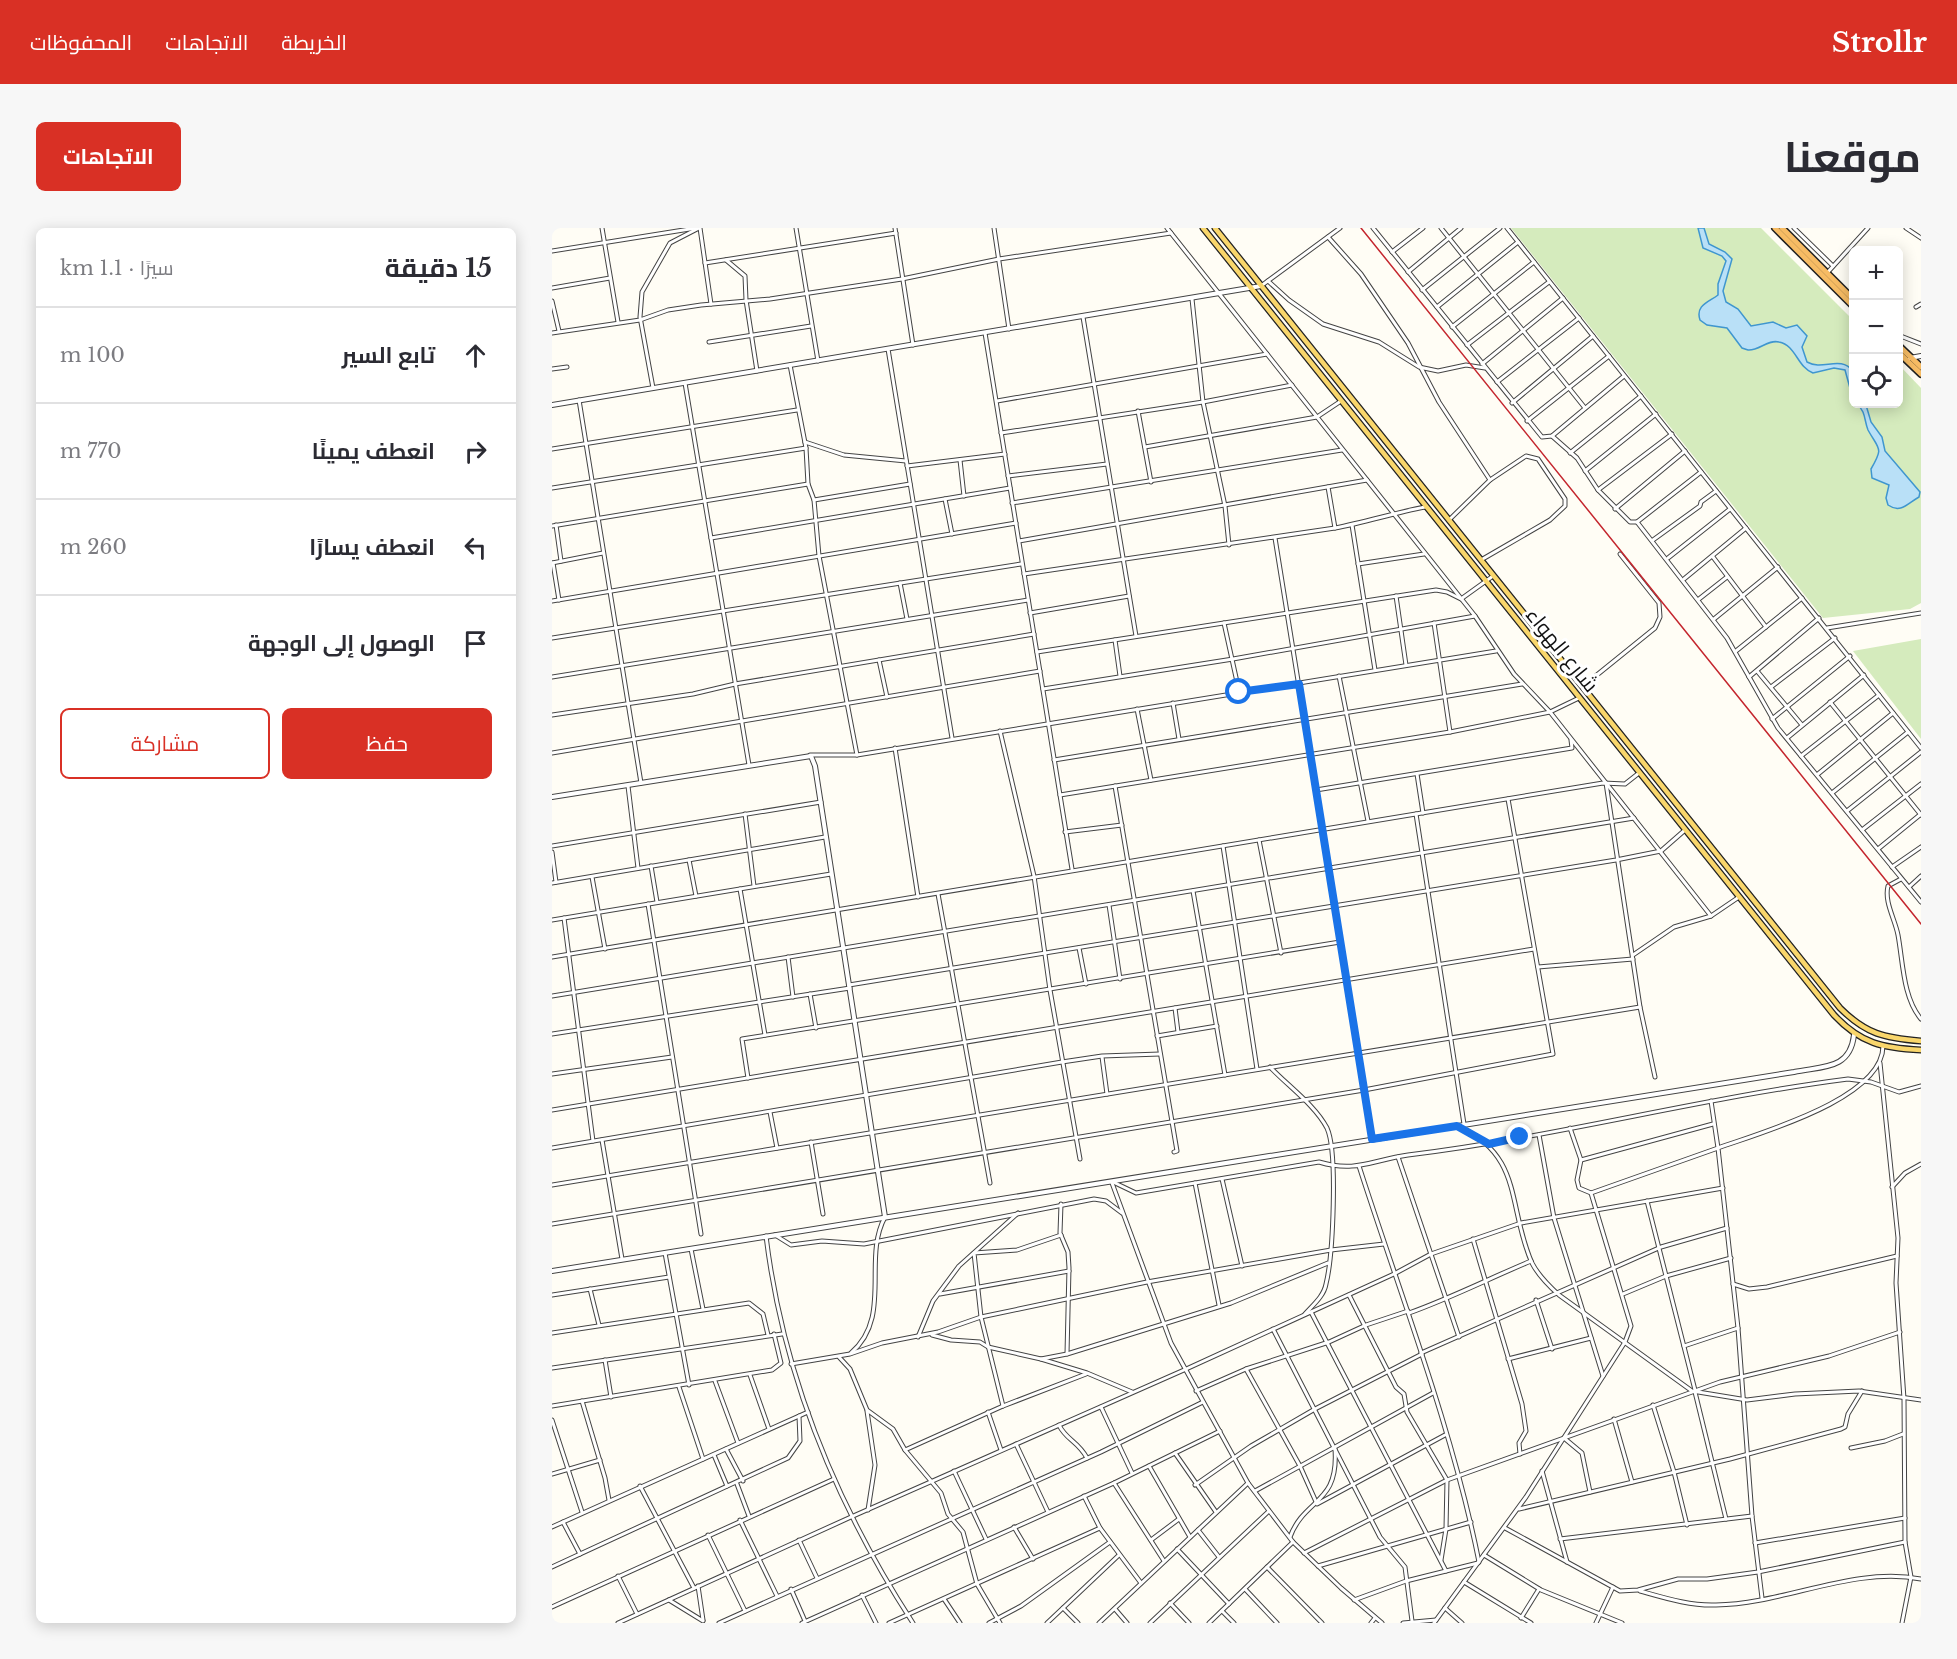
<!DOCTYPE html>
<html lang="ar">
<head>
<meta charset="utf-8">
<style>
  :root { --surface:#fff; --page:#f7f7f7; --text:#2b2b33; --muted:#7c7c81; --line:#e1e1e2; --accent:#d93025 }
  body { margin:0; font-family:"Libre Baskerville",Cairo,serif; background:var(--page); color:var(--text); direction:rtl }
  .controls { position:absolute; right:18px; top:18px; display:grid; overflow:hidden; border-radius:9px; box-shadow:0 3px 15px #0003 }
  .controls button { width:54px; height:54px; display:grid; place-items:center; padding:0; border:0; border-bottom:2px solid var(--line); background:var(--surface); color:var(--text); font:30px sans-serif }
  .stop { position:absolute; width:18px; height:18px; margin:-14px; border:4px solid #1a73e8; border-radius:50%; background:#fff }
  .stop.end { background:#1a73e8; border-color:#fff; box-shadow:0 2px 6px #0008 }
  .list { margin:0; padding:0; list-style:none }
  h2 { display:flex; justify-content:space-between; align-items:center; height:78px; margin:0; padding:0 24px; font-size:26px }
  h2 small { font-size:20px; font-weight:400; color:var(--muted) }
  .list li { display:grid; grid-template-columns:39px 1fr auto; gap:18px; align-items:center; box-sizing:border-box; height:96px; padding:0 24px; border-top:2px solid var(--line) }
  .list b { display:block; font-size:22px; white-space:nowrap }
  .list em { font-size:20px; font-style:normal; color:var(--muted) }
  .actions { display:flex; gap:12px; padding:18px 24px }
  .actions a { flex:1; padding:14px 0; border:2px solid var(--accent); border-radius:9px; text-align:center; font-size:21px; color:var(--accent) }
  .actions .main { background:var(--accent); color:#fff }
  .icon { flex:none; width:33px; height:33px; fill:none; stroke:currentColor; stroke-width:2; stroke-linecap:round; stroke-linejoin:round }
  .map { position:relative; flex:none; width:1369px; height:1395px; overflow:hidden; direction:ltr; border-radius:9px }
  header { display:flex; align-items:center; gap:36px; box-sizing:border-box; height:84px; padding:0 30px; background:var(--accent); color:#fff }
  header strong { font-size:28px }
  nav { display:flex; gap:33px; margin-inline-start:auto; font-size:21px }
  .intro { display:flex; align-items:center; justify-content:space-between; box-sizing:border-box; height:144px; padding:0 36px }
  h1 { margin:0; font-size:42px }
  .button { padding:15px 27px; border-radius:9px; background:var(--accent); color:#fff; font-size:21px; font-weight:700 }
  main { display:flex; gap:36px; padding:0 36px }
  aside { flex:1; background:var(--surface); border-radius:9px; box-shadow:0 3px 15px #0003 }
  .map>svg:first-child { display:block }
  .green { fill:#d5ebbd }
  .water { fill:#b9e0f7; stroke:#3f96cf; stroke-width:1.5 }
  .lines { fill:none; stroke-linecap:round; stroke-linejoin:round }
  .minor-casing { stroke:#444; stroke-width:5 }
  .tertiary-casing { stroke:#444; stroke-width:6 }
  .primary-casing { stroke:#222; stroke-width:7 }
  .trunk-casing { stroke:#222; stroke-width:8 }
  .minor { stroke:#fff; stroke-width:3 }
  .tertiary { stroke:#fff; stroke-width:4 }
  .primary { stroke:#f9d66b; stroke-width:4.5 }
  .trunk { stroke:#f7bc64; stroke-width:5 }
  .rail { stroke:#c4262e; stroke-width:1.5 }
  .route { stroke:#1a73e8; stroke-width:8 }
  .labels { text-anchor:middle; stroke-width:6; stroke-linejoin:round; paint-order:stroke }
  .street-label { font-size:21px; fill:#111; stroke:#fff }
</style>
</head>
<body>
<header>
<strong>Strollr</strong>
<nav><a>الخريطة</a><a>الاتجاهات</a><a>المحفوظات</a></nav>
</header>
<div class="intro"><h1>موقعنا</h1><a class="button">الاتجاهات</a></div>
<main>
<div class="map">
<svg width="1369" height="1395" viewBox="0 0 1369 1395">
  <rect width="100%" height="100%" fill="#fffdf5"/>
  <g class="green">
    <polygon points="959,0 1209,0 1301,92 1302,176 1346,176 1347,137 1369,160 1369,375 1358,381 1271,390"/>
    <polygon points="1369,411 1369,511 1301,423"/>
  </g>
  <g class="water">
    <path d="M1146 0H1152L1157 16 1173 24 1180 31 1171 63 1174 74 1186 81 1199 98 1221 94 1234 100 1245 97 1255 108 1250 119 1255 134C1271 143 1288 127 1301 143V171L1293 142 1282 140 1261 145C1245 139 1244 117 1227 114 1216 111 1207 123 1196 122L1190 120 1175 100 1155 97 1148 92C1143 77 1157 74 1166 67V56L1174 33 1170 28 1151 20Z"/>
    <path d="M1305 176 1314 177 1319 194 1330 209 1333 223 1368 264 1367 269C1356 275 1349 286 1336 277L1334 270 1337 257 1320 250 1319 241C1332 219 1327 222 1316 202 1312 192 1314 184 1305 176Z"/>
  </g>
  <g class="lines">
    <g class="minor-casing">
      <g id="minor">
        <polyline points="50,0 66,94"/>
        <polyline points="148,0 159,76"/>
        <polyline points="244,0 266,133"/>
        <polyline points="343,0 361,117"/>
        <polyline points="442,0 457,101"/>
        <polyline points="615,0 923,388 962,446 998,484 1159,688"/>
        <polyline points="821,0 990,209 1000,208 1072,148"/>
        <polyline points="889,0 1033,180"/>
        <polyline points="955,0 1369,520"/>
        <polyline points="1242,0 1281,38"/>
        <polyline points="1354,0 1369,10"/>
        <polyline points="776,9 809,46 856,115 887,174 938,252"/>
        <polyline points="0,23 144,0"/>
        <polyline points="840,24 871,0"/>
        <polyline points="174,32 193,48 194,72 205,143"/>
        <polyline points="153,35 344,5"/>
        <polyline points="856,44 909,0"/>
        <polyline points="1275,45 1316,0"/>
        <polyline points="716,53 737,72 771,96 827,114 867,139 886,143 914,137 933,140"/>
        <polyline points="709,58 788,0"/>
        <polyline points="0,60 58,50"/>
        <polyline points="870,62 948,0"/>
        <polyline points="640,71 651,174 673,278 677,317"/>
        <polyline points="0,73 7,103"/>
        <polyline points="885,79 966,14"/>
        <polyline points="1364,79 1369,76"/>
        <polyline points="531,89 584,408"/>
        <polyline points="900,99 982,34"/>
        <polyline points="0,105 88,92 116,82 149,77 218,71 350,51 447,31 619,5"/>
        <polyline points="433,105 520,641"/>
        <polyline points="1346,107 1369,116"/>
        <polyline points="157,114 259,98"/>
        <polyline points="915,117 997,54"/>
        <polyline points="336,121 400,510"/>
        <polyline points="930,136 1011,70"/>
        <polyline points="238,137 254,220 256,256 262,272 267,328 305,527"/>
        <polyline points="0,141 15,139"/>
        <polyline points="945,154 1027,90"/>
        <polyline points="133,155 197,537"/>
        <polyline points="101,160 88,89 90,64 118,15 147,0"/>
        <polyline points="27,172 89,555"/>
        <polyline points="445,173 715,126"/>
        <polyline points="960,175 1041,108"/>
        <polyline points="586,183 599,254"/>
        <polyline points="975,193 1057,128"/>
        <polyline points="449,205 651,174 740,157"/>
        <polyline points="1000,208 1025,230 1046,262 1078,294 1085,294 1149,244"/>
        <polyline points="253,214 292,227 354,233"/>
        <polyline points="593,219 765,189 789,173"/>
        <polyline points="0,221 245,182"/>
        <polyline points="1018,225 1089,168"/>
        <polyline points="408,232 412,268"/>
        <polyline points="355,238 453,226"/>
        <polyline points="1033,243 1104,186"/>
        <polyline points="456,248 555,236"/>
        <polyline points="776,259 783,300"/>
        <polyline points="0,260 254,220"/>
        <polyline points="1046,262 1120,206"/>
        <polyline points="393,271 400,306"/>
        <polyline points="262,272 358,256"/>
        <polyline points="460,275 790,222"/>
        <polyline points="1063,281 1133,223"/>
        <polyline points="897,292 938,252 974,228 986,231 1013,271 1013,278 998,292 929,332"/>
        <polyline points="1085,294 1175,410 1226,500 1369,674"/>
        <polyline points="4,297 9,333"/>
        <polyline points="800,297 823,442"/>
        <polyline points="0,298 256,256"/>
        <polyline points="159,310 458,260"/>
        <polyline points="723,310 820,911"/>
        <polyline points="1101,312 1148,278 1149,274 1164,263"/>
        <polyline points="467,313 815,252"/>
        <polyline points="1161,329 1214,399"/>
        <polyline points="1116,330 1178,281"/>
        <polyline points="0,335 51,325"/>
        <polyline points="1,335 7,372"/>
        <polyline points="806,336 872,326"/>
        <path d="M472 346 783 300C814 294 842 285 873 279"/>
        <polyline points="1132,351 1194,300"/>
        <polyline points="348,355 355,391"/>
        <polyline points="844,368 854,437"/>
        <polyline points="1147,371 1175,349"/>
        <polyline points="0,373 464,295"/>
        <polyline points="478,385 577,368"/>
        <polyline points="1162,391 1226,339"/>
        <polyline points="672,395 687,463"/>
        <polyline points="882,395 898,504"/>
        <polyline points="1275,400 1369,385"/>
        <polyline points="0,410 469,336"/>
        <polyline points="563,412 568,448"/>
        <polyline points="1184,423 1250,370"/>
        <polyline points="485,424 884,362 895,364 909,371 941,348"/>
        <polyline points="327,432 335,469"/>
        <polyline points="1205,443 1250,497"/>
        <polyline points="787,448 816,593"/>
        <polyline points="0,449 476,372"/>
        <polyline points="1197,449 1267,390"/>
        <polyline points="1030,459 1103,400 1108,389 1107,375 1068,326"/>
        <polyline points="1219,459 1283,410"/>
        <polyline points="491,461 681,431 923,388"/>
        <polyline points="1278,474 1369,587"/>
        <polyline points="621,475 627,511"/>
        <polyline points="585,481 599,552"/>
        <polyline points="0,487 141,466 183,456 482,406"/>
        <polyline points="1220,491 1298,428"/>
        <polyline points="448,503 482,648 498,762 528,931"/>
        <polyline points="1235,510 1312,447"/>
        <polyline points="343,520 366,669"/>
        <polyline points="0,525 488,443"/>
        <polyline points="258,527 305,527 944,423"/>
        <polyline points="1249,528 1327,467"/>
        <polyline points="502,532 970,456"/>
        <polyline points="865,546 871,585"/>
        <polyline points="1266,546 1341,485"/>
        <polyline points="1054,555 1088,779 1103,849"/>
        <polyline points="76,558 86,640"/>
        <polyline points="563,558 625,923 622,924"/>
        <polyline points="764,562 1020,520 1019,512"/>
        <polyline points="1280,565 1356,504"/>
        <polyline points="508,567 898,504 998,484 1027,470"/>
        <polyline points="1295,583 1369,524"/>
        <polyline points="193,586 202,658"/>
        <polyline points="864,586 912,896"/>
        <polyline points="1310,602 1369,556"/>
        <polyline points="513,604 570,597"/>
        <polyline points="707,612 729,725"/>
        <polyline points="0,618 269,574"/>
        <polyline points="671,618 705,841"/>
        <polyline points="1326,621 1369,586"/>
        <polyline points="0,624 4,654"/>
        <polyline points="137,632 144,668"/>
        <polyline points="99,638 105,674"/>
        <polyline points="1340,639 1369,619"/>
        <polyline points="40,649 53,721"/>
        <path d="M1349 651 1336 658C1332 674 1343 691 1346 707 1351 734 1351 770 1369 791"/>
        <polyline points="0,655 273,609"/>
        <polyline points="1357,659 1369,648"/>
        <polyline points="188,661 213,807"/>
        <polyline points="641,663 673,847"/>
        <polyline points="386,666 438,955"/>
        <polyline points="96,676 149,1006"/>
        <polyline points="557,677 568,751"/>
        <polyline points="12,690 41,913"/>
        <polyline points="0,692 279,646"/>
        <polyline points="527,720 534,756"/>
        <polyline points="1081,727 1122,699 1159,688 1187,669"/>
        <polyline points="0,729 1051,555 1073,556 1087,545"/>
        <polyline points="236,729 241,769"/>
        <polyline points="986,739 1081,731"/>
        <polyline points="297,757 1064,632 1109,623 1133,602"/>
        <polyline points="258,766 264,800"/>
        <polyline points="0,768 1082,590"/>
        <polyline points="623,780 626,804"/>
        <polyline points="0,806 298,760"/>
        <polyline points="605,808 665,798"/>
        <polyline points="550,829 555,866"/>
        <polyline points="1328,835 1346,1010 1344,1055 1352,1171 1353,1314 1359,1349 1350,1395"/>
        <path d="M718 839C736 858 763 877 775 900 786 924 781 1028 774 1056 772 1068 761 1077 753 1086"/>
        <polyline points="0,846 120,829"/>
        <polyline points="196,850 190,811 788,714"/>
        <polyline points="0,882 982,721"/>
        <polyline points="218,884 225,920"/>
        <path d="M906 898C972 928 955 979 980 1035 986 1047 997 1058 1007 1067L1140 1163 1195 1172 1243 1166 1307 1163 1369 1172"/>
        <polyline points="1018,900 1029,932 1025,952 1027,960 1039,965"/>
        <polyline points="987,907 1002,990 1051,1148"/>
        <polyline points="50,912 70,1031"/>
        <polyline points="259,914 271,986"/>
        <polyline points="0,920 510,834 550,828 608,826"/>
        <polyline points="846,929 907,1109"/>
        <polyline points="1029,932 1161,896"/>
        <path d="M807 938C849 1069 900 1199 927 1334"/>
        <polyline points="670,951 690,1038"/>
        <path d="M561 954 584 965 767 934C804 945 820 932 856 927 1004 909 1148 870 1296 851L1319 854 1347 864 1369 858"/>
        <polyline points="560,955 619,1115 696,1255 741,1314 789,1360 830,1395"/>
        <polyline points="643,955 667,1077"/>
        <polyline points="0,957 1088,779"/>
        <polyline points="1340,959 1353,945 1369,936"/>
        <polyline points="1095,973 1143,1162"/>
        <polyline points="509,976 508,1005 516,1024 517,1040 515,1126"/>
        <polyline points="0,996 812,862 1001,826 956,571"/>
        <polyline points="223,1007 239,1017 270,1013 312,1016 542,971 554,973 570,985"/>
        <path d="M214 1008C231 1147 285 1278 361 1395"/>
        <polyline points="921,1011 970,1176 974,1203 967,1215 968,1226"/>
        <polyline points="139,1021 151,1081"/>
        <polyline points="113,1025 137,1157"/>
        <polyline points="1181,1056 1197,1061 1215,1059 1345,1028"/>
        <polyline points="38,1061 47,1097"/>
        <polyline points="388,1066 517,1043"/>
        <polyline points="1071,1066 1114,1048 1179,1030"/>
        <polyline points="0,1067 117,1049"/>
        <polyline points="797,1067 844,1159 852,1166 855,1184 895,1252 894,1301 889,1332"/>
        <polyline points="984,1072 1000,1121"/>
        <polyline points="759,1084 894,1343"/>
        <path d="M857 1085C899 1070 938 1050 979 1033"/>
        <polyline points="721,1101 828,1309 853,1339 860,1393"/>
        <polyline points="0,1105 197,1075 211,1086 216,1107"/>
        <polyline points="380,1107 399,1112 428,1114 436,1119 489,1131 535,1145 580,1164"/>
        <polyline points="366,1109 381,1073 407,1038 466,985"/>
        <polyline points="1132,1118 1186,1100"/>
        <path d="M299 1125C341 1089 310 1031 333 989"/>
        <polyline points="869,1125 1109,1019 1175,1000"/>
        <polyline points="287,1129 298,1141 315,1182 341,1201 353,1222 389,1265 396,1286 411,1304 425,1356 448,1395"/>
        <polyline points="489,1131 515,1126 679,1075 776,1035"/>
        <polyline points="956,1131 1039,1110"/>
        <polyline points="53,1132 59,1169"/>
        <polyline points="239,1136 298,1126 330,1115 386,1104 429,1089 595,1054 779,1022 832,1016"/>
        <polyline points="0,1140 230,1106"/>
        <polyline points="694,1141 748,1238 765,1276 893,1207"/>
        <polyline points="198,1147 217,1201"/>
        <polyline points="163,1153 186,1215"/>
        <polyline points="127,1159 151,1231"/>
        <polyline points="644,1163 694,1141 777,1114 814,1097 856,1083"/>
        <polyline points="1143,1164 1174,1291"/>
        <polyline points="30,1173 53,1250 57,1272"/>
        <polyline points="1101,1177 1122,1244 1135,1297"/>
        <polyline points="0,1178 220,1142 229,1135 222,1106"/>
        <polyline points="451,1178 429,1089 422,1025 465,1022 509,1007"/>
        <polyline points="549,1179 580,1245"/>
        <polyline points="315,1183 323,1237 316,1282"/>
        <polyline points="436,1184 449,1222"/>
        <polyline points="1062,1191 1080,1254"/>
        <polyline points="0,1192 30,1284"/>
        <path d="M507 1197C514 1212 526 1213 535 1230"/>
        <polyline points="1012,1210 1030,1225 1038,1264"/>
        <polyline points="464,1216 496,1284"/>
        <polyline points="1299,1220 1333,1213 1351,1206"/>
        <polyline points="174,1221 191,1253"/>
        <polyline points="353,1222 451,1178 534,1146"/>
        <polyline points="623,1225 664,1284"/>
        <polyline points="162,1227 175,1258"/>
        <polyline points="597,1238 638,1309"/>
        <polyline points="402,1243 434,1311"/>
        <polyline points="990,1243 1015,1334"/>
        <polyline points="0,1246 48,1232"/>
        <polyline points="562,1255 612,1333"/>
        <polyline points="185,1256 197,1288"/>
        <polyline points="643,1257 699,1218 763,1181 870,1126"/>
        <polyline points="88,1258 142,1360"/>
        <polyline points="703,1263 881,1165"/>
        <polyline points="532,1268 548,1300 589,1355"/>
        <polyline points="967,1281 1178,1231 1289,1201 1293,1199 1296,1186 1310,1163"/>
        <polyline points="188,1292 225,1368"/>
        <polyline points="11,1294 28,1326"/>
        <polyline points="0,1299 256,1184"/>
        <polyline points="462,1299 481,1331"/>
        <polyline points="953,1300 1068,1363 1086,1362 1126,1351 1155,1351 1206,1344 1353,1314"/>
        <polyline points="646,1302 667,1329"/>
        <polyline points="156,1307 193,1383"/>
        <path d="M738 1309C753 1269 787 1277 783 1221"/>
        <polyline points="1008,1311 1200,1288"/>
        <polyline points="247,1312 265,1350"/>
        <polyline points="599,1312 627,1291"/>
        <polyline points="1203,1315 1353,1290"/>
        <polyline points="625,1321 677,1376"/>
        <polyline points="752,1325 895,1252 1168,1154 1277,1128 1348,1104"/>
        <polyline points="932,1327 989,1362 1070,1395"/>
        <polyline points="766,1338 919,1294"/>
        <polyline points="0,1339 236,1230 248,1213 247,1188"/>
        <polyline points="715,1339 770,1395"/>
        <polyline points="66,1348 85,1386"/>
        <polyline points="912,1354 979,1395"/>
        <polyline points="146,1358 151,1392"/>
        <polyline points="239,1361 253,1393"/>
        <polyline points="693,1361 725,1395"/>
        <path d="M1088 1363C1113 1370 1138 1378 1164 1377 1233 1376 1300 1338 1369 1351"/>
        <polyline points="310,1367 324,1395"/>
        <path d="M1210 1370 1200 1288 1186 1100 1166 920C1207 905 1331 871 1331 818"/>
        <polyline points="392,1371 408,1395"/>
        <polyline points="117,1372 151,1393"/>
        <polyline points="802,1372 854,1353 926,1335"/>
        <polyline points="618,1375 637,1395"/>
        <polyline points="0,1379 282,1251"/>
        <polyline points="511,1380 526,1395"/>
        <polyline points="893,1380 910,1395"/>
        <polyline points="563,1381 575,1395"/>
        <polyline points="670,1383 682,1395"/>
        <polyline points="969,1390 987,1361"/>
        <polyline points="66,1395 299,1289 632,1142 842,1046 879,1026 969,995 1171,960"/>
        <polyline points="167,1395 549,1224 651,1174"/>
        <polyline points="250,1395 562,1255 668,1203"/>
        <polyline points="337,1395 548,1300"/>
        <polyline points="437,1395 469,1378 558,1314"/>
        <polyline points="495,1395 567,1327"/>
        <polyline points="547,1395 696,1255"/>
        <polyline points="598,1395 717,1283"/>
        <polyline points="657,1395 741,1314"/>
        <polyline points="819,1395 823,1390"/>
        <polyline points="851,1395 884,1392"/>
        <polyline points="882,1395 974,1269 1073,1114 1079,1098 1039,965 1166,920 1159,873"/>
        <polyline points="1044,1395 1061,1359"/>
      </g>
    </g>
    <g class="tertiary-casing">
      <g id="tertiary">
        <polyline points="1358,130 1369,128"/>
        <polyline points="0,177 709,58"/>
        <polyline points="0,569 259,528 263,538 333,989"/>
        <path d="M0 1043 1242 844C1271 838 1298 842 1302 807"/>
      </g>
    </g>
    <g class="primary-casing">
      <g id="primary">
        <path d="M651 0 1282 787C1309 816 1331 820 1369 822"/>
        <path d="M663 0 1288 780C1314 806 1332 810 1369 813"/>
      </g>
    </g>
    <g class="trunk-casing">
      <g id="trunk">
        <polyline points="1223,0 1302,79"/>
        <polyline points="1230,0 1302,72"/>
        <polyline points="1346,117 1369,139"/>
        <polyline points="1346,124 1369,146"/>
      </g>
    </g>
    <use href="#minor" class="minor"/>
    <use href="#tertiary" class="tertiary"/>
    <use href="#primary" class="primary"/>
    <use href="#trunk" class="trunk"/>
    <polyline class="rail" points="809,0 1369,696"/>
  </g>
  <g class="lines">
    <polyline class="route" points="687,464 747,456 820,911 905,898 937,916 968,909"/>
  </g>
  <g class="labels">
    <g class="street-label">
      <text transform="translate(1010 422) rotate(51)" y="7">شارع الهواء</text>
    </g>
  </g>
</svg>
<div class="controls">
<button>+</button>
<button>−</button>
<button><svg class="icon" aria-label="locate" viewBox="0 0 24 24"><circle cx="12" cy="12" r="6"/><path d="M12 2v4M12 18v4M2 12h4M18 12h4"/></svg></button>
</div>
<div class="stop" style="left:687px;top:464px"></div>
<div class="stop end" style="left:968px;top:909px"></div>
</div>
<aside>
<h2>15 دقيقة<small>سيرًا · 1.1 km</small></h2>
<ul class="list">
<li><svg class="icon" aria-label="ahead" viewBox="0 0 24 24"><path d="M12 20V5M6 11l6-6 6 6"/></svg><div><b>تابع السير</b></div><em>100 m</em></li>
<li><svg class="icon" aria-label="right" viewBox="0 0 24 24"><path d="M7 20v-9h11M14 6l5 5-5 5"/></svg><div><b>انعطف يمينًا</b></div><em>770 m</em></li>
<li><svg class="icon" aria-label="left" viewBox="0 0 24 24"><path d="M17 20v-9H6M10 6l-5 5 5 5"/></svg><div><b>انعطف يسارًا</b></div><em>260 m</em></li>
<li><svg class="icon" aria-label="arrive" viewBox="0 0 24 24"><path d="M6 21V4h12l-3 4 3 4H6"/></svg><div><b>الوصول إلى الوجهة</b></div></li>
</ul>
<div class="actions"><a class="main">حفظ</a><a>مشاركة</a></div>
</aside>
</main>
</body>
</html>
